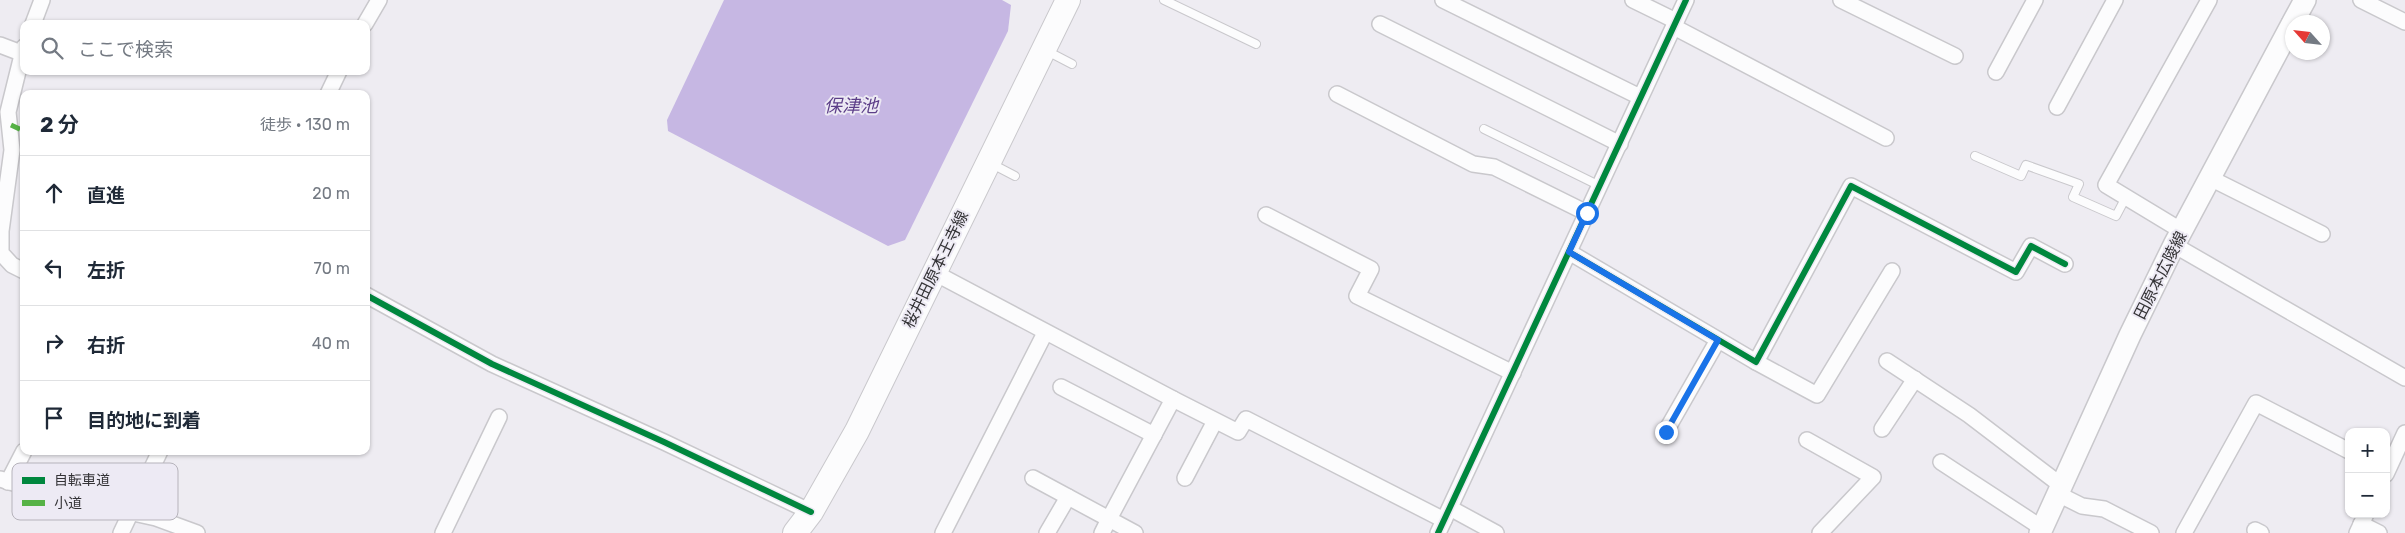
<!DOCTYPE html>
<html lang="ja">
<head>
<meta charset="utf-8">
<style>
  :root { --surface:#fff; --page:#f6f6f7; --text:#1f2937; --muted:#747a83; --line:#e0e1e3 }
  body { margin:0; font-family:Rubik,"Noto Sans JP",sans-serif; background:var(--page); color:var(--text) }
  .controls { position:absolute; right:15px; bottom:15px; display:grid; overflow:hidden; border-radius:10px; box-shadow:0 1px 4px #0004 }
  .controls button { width:45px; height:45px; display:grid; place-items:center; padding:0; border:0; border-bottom:1px solid var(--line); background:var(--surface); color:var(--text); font:25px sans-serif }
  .compass { position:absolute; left:2285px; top:15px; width:45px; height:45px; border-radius:50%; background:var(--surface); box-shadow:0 1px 4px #0004; rotate:297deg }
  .stop { position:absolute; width:15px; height:15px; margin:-11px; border:4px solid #1a73e8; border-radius:50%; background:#fff }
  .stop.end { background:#1a73e8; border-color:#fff; box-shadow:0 1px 5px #0008 }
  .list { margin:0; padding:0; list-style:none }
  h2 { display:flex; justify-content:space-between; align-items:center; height:65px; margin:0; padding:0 20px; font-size:21px }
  h2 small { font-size:16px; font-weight:400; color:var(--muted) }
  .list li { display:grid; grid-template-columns:32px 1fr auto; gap:15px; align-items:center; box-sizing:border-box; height:75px; padding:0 20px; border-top:1px solid var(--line) }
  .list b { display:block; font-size:19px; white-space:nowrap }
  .list em { font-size:16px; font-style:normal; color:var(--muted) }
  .icon { flex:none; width:28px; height:28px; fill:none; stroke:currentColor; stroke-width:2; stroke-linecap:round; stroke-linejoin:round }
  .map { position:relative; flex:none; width:2405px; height:533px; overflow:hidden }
  .search { position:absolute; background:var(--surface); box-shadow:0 1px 4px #0004; left:20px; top:20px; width:350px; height:55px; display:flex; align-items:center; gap:12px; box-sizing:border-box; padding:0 18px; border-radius:10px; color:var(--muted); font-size:19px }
  .panel { position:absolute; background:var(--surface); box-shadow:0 1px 4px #0004; left:20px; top:90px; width:350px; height:365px; border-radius:10px }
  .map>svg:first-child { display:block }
  .water { fill:#c6b7e3 }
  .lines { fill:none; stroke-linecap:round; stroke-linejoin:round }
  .lane-casing { stroke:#c9c8cc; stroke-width:10 }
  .street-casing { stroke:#c9c8cc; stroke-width:18 }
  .secondary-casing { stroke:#c9c8cc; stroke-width:24 }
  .primary-casing { stroke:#c9c8cc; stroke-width:26 }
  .lane { stroke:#fcfcfd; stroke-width:8 }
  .street { stroke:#fcfcfd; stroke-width:15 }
  .secondary { stroke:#fcfcfd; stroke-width:21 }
  .primary { stroke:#fcfcfd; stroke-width:24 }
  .quiet { stroke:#56b246; stroke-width:5; stroke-dasharray:10 5; stroke-linecap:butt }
  .cycleway-casing { stroke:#edeaf4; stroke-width:9 }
  .cycleway { stroke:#00873e; stroke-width:6 }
  .route { stroke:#1a73e8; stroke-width:6 }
  .labels { text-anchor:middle; stroke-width:4; stroke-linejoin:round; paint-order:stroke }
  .street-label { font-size:16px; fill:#343336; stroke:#edeaf4 }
  .water-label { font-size:18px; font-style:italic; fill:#5c3e88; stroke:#edeaf4 }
  .key { fill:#edeaf4; stroke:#b6b3bb; stroke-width:1 }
  .key-label { font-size:14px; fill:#343336 }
</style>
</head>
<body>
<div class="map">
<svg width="2405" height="533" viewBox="0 0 2405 533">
  <rect width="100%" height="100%" fill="#eeecf2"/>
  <polygon class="water" points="724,0 1002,0 1011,5 1008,31 905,240 888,246 668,131 667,120"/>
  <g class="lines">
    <g class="lane-casing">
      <g id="lane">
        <polyline points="1164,0 1256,44"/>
        <polyline points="1047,51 1072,64"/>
        <polyline points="1484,129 1600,186"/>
        <polyline points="1975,156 2021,176 2026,165 2079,184 2073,197 2116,216 2126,197"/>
        <polyline points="992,164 1015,176"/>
      </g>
    </g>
    <g class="street-casing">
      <g id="street">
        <polyline points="1443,0 1640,97"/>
        <polyline points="1633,0 1676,21"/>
        <polyline points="1841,0 1955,56"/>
        <polyline points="2361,0 2405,22"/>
        <polyline points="33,24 42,0"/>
        <polyline points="365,24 379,0"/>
        <polyline points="1380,24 1620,144"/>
        <polyline points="1674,27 1886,138"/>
        <polyline points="0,45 21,53"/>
        <polyline points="24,47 8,112 12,150 1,231 1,253 12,265 24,271"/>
        <polyline points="1996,72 2035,0"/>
        <polyline points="328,94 339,71"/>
        <polyline points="1337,94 1473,164 1494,167 1587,213"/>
        <polyline points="2057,107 2115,0"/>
        <polyline points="2210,178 2322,234"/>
        <polyline points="1266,215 1371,269 1357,296 1513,373"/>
        <polyline points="2182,231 2106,185 2209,0"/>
        <polyline points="2174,245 2405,378"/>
        <polyline points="1569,252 1756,362 1851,186 2016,272 2031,246 2065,264"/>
        <polyline points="933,272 1173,399 1109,519 1135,533"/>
        <polyline points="366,295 492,364 664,442 811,512"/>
        <polyline points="1887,361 1969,415 2062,486"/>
        <polyline points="1756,362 1817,395 1892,271"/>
        <polyline points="1061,387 1154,435"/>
        <polyline points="1173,399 1238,432 1246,419 1444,520"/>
        <polyline points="1882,429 1915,379"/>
        <polyline points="1666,431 1718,340"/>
        <polyline points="1807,440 1873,477 1820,533"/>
        <polyline points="1941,462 2042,528"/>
        <polyline points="2386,474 2405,433"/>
        <polyline points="1033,478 1109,519 1102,533"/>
        <polyline points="1185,478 1215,421"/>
        <polyline points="0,479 61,497 156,518 197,533"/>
        <polyline points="8,482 24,451"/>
        <polyline points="2058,494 2082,506 2104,509 2151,533"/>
        <polyline points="1450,508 1496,533"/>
        <polyline points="2361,524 2379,533"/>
        <polyline points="2255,530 2261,533"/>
        <polyline points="121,533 160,451"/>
        <polyline points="443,533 499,417"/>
        <polyline points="943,533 1045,333"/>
        <polyline points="1047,533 1068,497"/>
        <polyline points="1438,533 1686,0"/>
        <polyline points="2184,533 2256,403 2349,451"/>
        <polyline points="2357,533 2366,514"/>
      </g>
    </g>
    <g class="secondary-casing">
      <g id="secondary">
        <polyline points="2293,22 2305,0"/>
        <polyline points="2040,533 2130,335 2174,245 2292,24"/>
      </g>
    </g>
    <g class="primary-casing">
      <polyline id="primary" points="795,533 811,512 857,431 1068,0"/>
    </g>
    <use href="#lane" class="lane"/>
    <use href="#street" class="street"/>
    <use href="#secondary" class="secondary"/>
    <use href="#primary" class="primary"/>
    <polyline class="quiet" points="11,125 24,131"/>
    <g class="cycleway-casing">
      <g id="cycleway">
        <polyline points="1569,252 1756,362 1851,186 2016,272 2031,246 2065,264"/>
        <polyline points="366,295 492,364 664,442 811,512"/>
        <polyline points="1438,533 1686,0"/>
      </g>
    </g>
    <use href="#cycleway" class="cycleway"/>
  </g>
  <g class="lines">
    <polyline class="route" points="1587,213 1569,252 1718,340 1666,432"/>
  </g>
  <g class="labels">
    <g class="street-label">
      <text transform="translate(935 269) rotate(-64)" y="6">桜井田原本王寺線</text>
      <text transform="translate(2160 275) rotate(-63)" y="6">田原本広陵線</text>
    </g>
    <g class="water-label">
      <text x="851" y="112">保津池</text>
    </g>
  </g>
  <rect x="12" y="463" width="166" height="57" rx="8" class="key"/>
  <rect x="22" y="477" width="23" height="7" fill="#00873e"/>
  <rect x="22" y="500" width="23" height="6" fill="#56b246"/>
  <g class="key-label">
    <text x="54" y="485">自転車道</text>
    <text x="54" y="508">小道</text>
  </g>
</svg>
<div class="controls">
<button>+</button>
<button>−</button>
</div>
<svg class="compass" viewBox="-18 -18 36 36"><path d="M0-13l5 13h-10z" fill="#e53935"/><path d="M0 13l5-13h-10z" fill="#747a83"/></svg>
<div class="stop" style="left:1587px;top:213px"></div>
<div class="stop end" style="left:1666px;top:432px"></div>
<div class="search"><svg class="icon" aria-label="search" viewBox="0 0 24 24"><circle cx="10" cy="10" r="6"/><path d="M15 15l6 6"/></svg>ここで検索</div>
<section class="panel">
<h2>2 分<small>徒歩 · 130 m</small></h2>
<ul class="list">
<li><svg class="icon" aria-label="ahead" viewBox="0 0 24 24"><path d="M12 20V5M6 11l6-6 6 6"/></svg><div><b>直進</b></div><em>20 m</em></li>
<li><svg class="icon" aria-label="left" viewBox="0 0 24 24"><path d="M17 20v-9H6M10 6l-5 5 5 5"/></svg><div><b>左折</b></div><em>70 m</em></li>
<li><svg class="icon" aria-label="right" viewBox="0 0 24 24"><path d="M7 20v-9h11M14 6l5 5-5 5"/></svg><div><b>右折</b></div><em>40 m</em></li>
<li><svg class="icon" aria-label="arrive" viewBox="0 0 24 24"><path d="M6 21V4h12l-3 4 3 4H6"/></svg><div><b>目的地に到着</b></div></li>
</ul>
</section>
</div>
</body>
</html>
